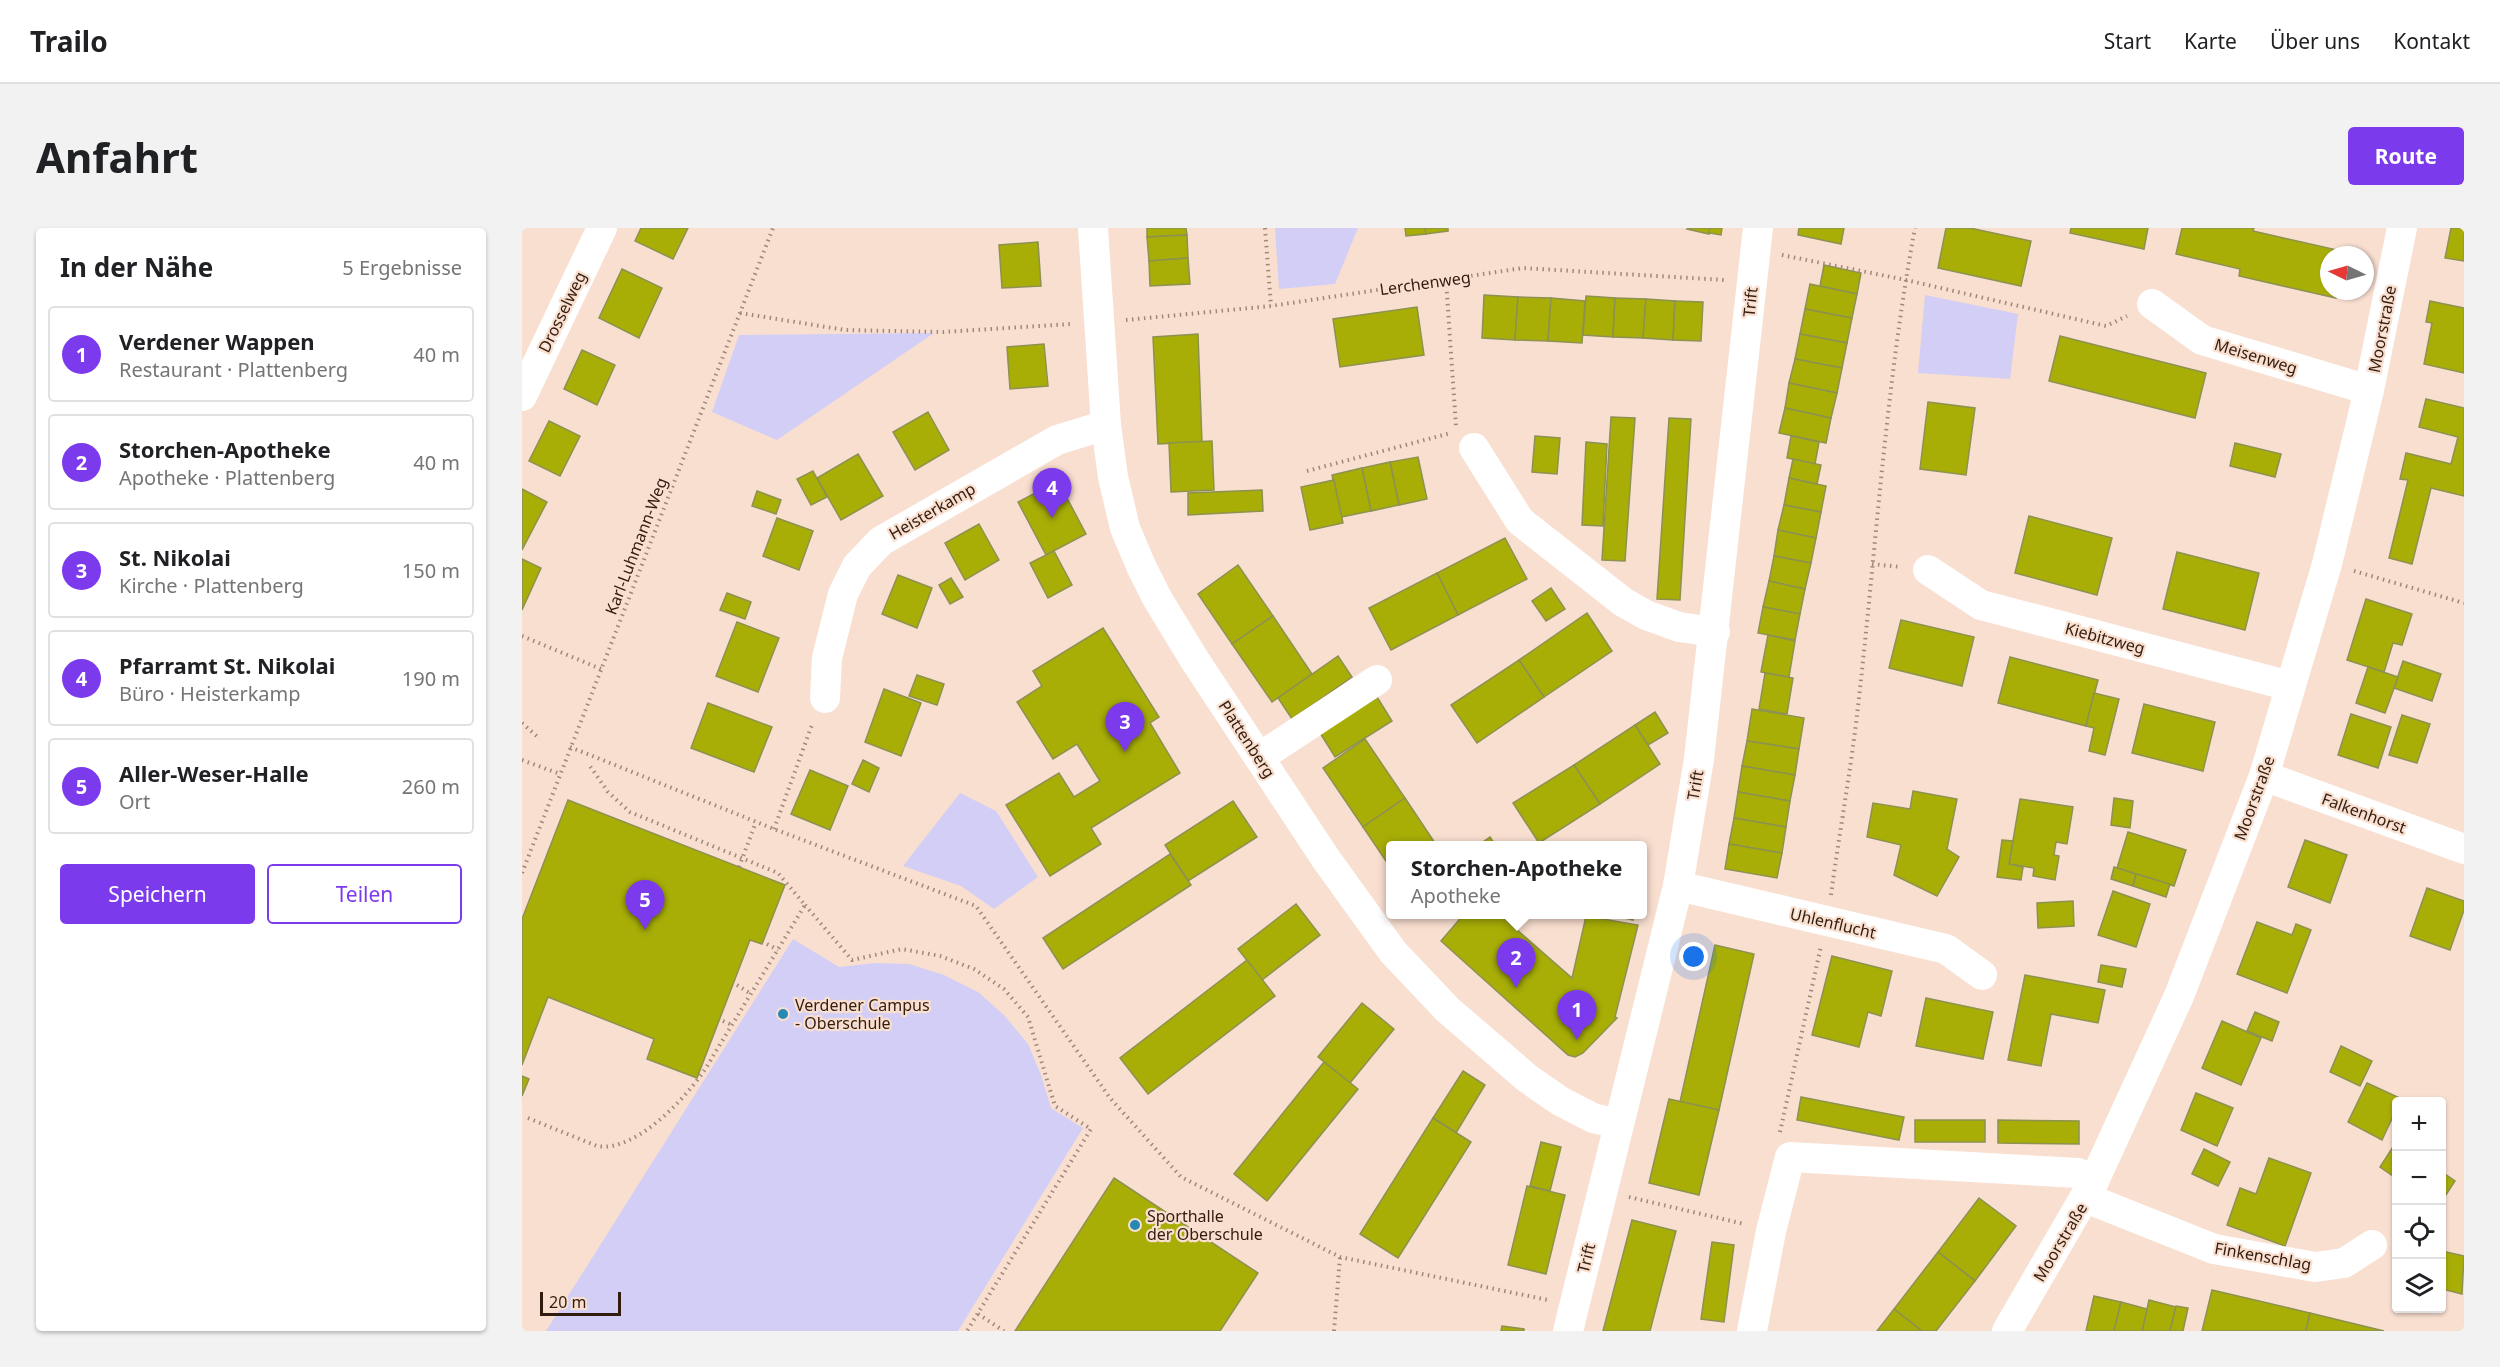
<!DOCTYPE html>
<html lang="de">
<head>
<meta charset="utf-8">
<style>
  :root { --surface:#fff; --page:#f2f2f2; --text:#202124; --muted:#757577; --line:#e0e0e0; --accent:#7c3aed }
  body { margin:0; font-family:"Noto Sans",sans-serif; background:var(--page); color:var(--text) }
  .controls { position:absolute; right:18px; bottom:18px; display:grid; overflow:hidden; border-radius:6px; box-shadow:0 2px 4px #0004 }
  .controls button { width:54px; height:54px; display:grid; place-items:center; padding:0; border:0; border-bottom:2px solid var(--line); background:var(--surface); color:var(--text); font:30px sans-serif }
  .compass { position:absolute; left:1798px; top:18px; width:54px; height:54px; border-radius:50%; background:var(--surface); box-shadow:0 2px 4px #0004; rotate:275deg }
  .scale { position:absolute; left:18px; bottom:15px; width:81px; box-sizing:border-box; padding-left:6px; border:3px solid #321c0d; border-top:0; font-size:16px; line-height:21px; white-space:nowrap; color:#321c0d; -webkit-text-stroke:4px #f9dfd0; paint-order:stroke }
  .you { position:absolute; left:1172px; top:729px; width:21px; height:21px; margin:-15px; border:4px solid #fff; border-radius:50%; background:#1a73e8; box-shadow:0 0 0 9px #1a73e833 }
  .badge { display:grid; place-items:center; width:39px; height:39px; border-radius:50%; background:var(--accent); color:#fff; font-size:20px; font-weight:700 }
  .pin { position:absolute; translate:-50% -50px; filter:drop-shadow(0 2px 3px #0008) }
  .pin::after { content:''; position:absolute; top:32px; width:21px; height:18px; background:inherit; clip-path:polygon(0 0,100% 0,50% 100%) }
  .popup { position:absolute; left:864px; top:613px; width:261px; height:78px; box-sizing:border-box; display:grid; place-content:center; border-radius:6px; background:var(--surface); filter:drop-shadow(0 2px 4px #0005); font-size:20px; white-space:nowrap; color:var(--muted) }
  .popup b { font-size:22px; color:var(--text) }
  .popup::after { content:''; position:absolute; left:50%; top:100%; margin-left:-12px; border:12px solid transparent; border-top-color:var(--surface) }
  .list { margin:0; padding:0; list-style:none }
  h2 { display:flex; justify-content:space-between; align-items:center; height:78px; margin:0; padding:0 24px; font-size:26px }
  h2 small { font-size:20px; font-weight:400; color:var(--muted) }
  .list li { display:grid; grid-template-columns:39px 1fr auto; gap:18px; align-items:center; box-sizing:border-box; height:96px; margin:0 12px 12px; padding:0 12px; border:2px solid var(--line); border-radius:6px }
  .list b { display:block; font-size:22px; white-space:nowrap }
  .list p { margin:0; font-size:20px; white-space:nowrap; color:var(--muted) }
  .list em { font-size:20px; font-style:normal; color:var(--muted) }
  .actions { display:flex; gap:12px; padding:18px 24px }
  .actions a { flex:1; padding:14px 0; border:2px solid var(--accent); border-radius:6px; text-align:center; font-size:21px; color:var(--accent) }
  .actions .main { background:var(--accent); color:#fff }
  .icon { flex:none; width:33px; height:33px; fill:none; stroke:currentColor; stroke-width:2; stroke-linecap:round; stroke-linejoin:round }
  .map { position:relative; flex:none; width:1942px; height:1103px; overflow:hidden; border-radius:6px }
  header { display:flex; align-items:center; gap:36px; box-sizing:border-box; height:84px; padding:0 30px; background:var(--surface); border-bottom:2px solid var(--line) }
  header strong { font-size:28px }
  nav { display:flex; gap:33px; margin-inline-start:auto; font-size:21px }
  .intro { display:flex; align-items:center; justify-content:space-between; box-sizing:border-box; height:144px; padding:0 36px }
  h1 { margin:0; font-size:42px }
  .button { padding:15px 27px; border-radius:6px; background:var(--accent); color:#fff; font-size:21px; font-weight:700 }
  main { display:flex; gap:36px; padding:0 36px }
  aside { flex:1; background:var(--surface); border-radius:6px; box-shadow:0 2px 4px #0004 }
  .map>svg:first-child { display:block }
  .green { fill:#d3cef5 }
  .building { fill:#a8ae06; stroke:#8d9151; stroke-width:1.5 }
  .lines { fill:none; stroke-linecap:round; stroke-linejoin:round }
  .path { stroke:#a08879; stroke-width:4; stroke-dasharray:1.5 4.5; stroke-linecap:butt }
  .minor { stroke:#fff; stroke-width:30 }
  .poi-dot { fill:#2688b3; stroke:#f9dfd0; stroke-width:2 }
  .labels { text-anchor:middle; stroke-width:4.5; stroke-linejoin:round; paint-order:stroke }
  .street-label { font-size:16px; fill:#321c0d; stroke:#f9dfd0 }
  .poi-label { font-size:16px; fill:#321c0d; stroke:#f9dfd0; text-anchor:start }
</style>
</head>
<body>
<header>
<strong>Trailo</strong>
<nav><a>Start</a><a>Karte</a><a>Über uns</a><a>Kontakt</a></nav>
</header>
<div class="intro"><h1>Anfahrt</h1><a class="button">Route</a></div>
<main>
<aside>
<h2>In der Nähe<small>5 Ergebnisse</small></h2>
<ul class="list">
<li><span class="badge">1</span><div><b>Verdener Wappen</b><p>Restaurant · Plattenberg</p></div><em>40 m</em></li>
<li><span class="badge">2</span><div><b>Storchen-Apotheke</b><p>Apotheke · Plattenberg</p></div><em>40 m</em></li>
<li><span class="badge">3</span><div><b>St. Nikolai</b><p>Kirche · Plattenberg</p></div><em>150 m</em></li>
<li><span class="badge">4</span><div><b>Pfarramt St. Nikolai</b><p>Büro · Heisterkamp</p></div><em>190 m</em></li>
<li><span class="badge">5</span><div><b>Aller-Weser-Halle</b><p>Ort</p></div><em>260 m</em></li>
</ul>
<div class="actions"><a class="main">Speichern</a><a>Teilen</a></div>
</aside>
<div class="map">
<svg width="1942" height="1103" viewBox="0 0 1942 1103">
  <rect width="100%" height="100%" fill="#f9dfd0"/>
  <g class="green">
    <polygon points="753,0 836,0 813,56 757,61"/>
    <polygon points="1403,67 1496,86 1488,151 1396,145"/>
    <polygon points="412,105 255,212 190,184 217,107"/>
    <polygon points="438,565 474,583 516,649 472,681 439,658 381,638"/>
    <polygon points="271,711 317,739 353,735 387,736 422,747 456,764 482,787 506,816 519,847 529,880 561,900 436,1103 24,1103"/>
  </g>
  <g class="building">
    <polygon points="119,0 166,0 151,31 113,13"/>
    <polygon points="625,0 664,0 665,7 625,9"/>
    <polygon points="883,0 903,0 904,6 884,8"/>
    <polygon points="903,0 926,0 926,3 904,6"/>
    <polygon points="1166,0 1188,0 1187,6 1165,1"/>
    <polygon points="1188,0 1200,0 1199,7 1187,5"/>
    <polygon points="1277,0 1322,0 1319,16 1276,7"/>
    <polygon points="1424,0 1448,0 1509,13 1499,58 1416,40"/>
    <polygon points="1549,0 1626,0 1622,21 1548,5"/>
    <polygon points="1660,0 1732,0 1731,3 1824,24 1824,27 1807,27 1807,63 1815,63 1814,70 1717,48 1718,41 1654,26"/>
    <polygon points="1929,0 1942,0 1942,33 1923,30"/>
    <polygon points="665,7 666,30 627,33 625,9"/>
    <polygon points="516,14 519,58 480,60 477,17"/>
    <polygon points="666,30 668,56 628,58 627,33"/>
    <polygon points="1302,37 1339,45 1335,66 1298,58"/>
    <polygon points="100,41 140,60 117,110 77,90"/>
    <polygon points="1288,56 1335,66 1330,90 1283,81"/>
    <polygon points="962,67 996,69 993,112 960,110"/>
    <polygon points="1064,68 1093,70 1091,109 1061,107"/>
    <polygon points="996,69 1029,70 1026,113 993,112"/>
    <polygon points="1029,70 1063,73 1060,115 1026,113"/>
    <polygon points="1093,70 1124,71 1121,110 1091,109"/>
    <polygon points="1124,71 1153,73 1151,112 1121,110"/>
    <polygon points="1153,73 1181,74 1179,113 1151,112"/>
    <polygon points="1908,73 1942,80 1942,145 1902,136 1910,95 1904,94"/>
    <polygon points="895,79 902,127 818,139 811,91"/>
    <polygon points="1283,81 1330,90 1325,115 1278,106"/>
    <polygon points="676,106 680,214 636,216 631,109"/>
    <polygon points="1278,106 1325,115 1320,140 1273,131"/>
    <polygon points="1538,108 1684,145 1673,190 1527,153"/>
    <polygon points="522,116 526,158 488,161 485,119"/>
    <polygon points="60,122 93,137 75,177 42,161"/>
    <polygon points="1273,131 1320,140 1315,165 1267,155"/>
    <polygon points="1267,155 1315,165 1309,190 1263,180"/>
    <polygon points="1904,171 1942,180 1942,268 1909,260 1890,336 1867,330 1886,252 1878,251 1884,225 1929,236 1936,209 1897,199"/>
    <polygon points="1406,174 1453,180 1444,247 1398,241"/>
    <polygon points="1263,180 1309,190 1304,215 1257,205"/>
    <polygon points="406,184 427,222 393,242 371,204"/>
    <polygon points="1089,189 1113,190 1103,333 1080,332"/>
    <polygon points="1147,190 1169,191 1158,372 1135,371"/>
    <polygon points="27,193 58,208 38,248 7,233"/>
    <polygon points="1013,208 1038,210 1035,246 1010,244"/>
    <polygon points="1269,208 1297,214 1293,236 1265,230"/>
    <polygon points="690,213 692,262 649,264 647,215"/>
    <polygon points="1064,214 1085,216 1081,298 1060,297"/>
    <polygon points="1713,215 1759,226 1753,249 1708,238"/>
    <polygon points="336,226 361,268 319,292 295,250"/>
    <polygon points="896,229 905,271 877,277 868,234"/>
    <polygon points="1271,231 1299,237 1295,256 1267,250"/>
    <polygon points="868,234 877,277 849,283 840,240"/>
    <polygon points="840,240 849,283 819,289 810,247"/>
    <polygon points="291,243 305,269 289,277 275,251"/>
    <polygon points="1267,250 1304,258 1299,284 1262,277"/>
    <polygon points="812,252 821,295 788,302 779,259"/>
    <polygon points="536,253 564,306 524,327 496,274"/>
    <polygon points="0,261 25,274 0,322"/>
    <polygon points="740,262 741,283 666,287 666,265"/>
    <polygon points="235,263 259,272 254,286 230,278"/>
    <polygon points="1262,277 1299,284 1294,310 1256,302"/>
    <polygon points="1507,288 1590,310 1575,367 1493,345"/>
    <polygon points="255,290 291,303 277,342 241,328"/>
    <polygon points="457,296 477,332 443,352 423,315"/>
    <polygon points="1256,302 1294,310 1289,335 1252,328"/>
    <polygon points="983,310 1005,351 936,387 915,345"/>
    <polygon points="532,323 550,357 526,370 508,335"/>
    <polygon points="1655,324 1737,345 1723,402 1641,381"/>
    <polygon points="1252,328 1289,335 1283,361 1247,353"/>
    <polygon points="0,331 19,340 0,382"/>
    <polygon points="716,337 751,388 710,416 676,366"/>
    <polygon points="915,345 936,387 869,422 847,380"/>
    <polygon points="376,347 410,360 395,400 360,386"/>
    <polygon points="429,350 441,369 428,376 417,357"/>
    <polygon points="1247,353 1283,361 1278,386 1241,379"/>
    <polygon points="1029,360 1043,381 1024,393 1010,373"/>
    <polygon points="205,365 229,374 223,391 198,382"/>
    <polygon points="1844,371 1890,386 1880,417 1871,415 1862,444 1825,432"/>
    <polygon points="1241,379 1278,386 1273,412 1236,405"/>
    <polygon points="1065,385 1090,423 1022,469 997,432"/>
    <polygon points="751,388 790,446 750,474 710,416"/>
    <polygon points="1379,392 1452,409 1440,458 1367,440"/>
    <polygon points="215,394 257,410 236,464 194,448"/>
    <polygon points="581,400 637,489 628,495 658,545 569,600 579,616 528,648 484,577 537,545 552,569 578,553 555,516 531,531 495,474 520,458 511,443"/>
    <polygon points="1246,407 1273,413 1267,449 1239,444"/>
    <polygon points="816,428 830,449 770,491 756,470"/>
    <polygon points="1488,429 1576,452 1564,498 1476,475"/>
    <polygon points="997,432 1022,469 955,515 929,477"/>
    <polygon points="1881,433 1919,446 1910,473 1872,460"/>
    <polygon points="1846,439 1876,449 1863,485 1834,475"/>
    <polygon points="1243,445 1271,450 1265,486 1237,481"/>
    <polygon points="395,447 422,456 415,477 387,468"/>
    <polygon points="362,461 399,475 379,528 343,514"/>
    <polygon points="1572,465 1597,471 1583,527 1567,523 1572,500 1564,498"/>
    <polygon points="855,469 870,493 813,529 798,505"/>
    <polygon points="186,475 250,499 232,544 169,520"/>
    <polygon points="1622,476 1693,494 1681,543 1610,525"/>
    <polygon points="1230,481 1282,490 1277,521 1225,513"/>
    <polygon points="1133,484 1146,505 1126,517 1113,497"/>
    <polygon points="1829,486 1869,499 1856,540 1816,527"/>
    <polygon points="1880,487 1908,496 1895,535 1867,527"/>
    <polygon points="1113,497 1138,536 1078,576 1052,537"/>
    <polygon points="843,511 883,570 841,599 801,540"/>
    <polygon points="1225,513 1277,521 1273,547 1220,538"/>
    <polygon points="341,532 357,540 347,564 330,556"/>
    <polygon points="1052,537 1078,576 1017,615 991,575"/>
    <polygon points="1220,538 1273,547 1268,573 1216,564"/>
    <polygon points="288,542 326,558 308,602 269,586"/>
    <polygon points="1391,563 1435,571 1425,621 1437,629 1415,668 1372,647 1379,617 1345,609 1351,575 1388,581"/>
    <polygon points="1216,564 1268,573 1264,599 1212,590"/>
    <polygon points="883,570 915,618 868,618 868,639 841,599"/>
    <polygon points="1592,570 1611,573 1608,600 1589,597"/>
    <polygon points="1498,571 1551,579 1545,616 1534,614 1532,627 1537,628 1533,652 1511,648 1512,640 1487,636"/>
    <polygon points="46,572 263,657 240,716 228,712 175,850 125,831 132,811 26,769 0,837 0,691"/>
    <polygon points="711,573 735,609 666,653 643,617"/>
    <polygon points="1212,590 1264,599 1260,625 1207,616"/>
    <polygon points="1606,604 1664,622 1652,658 1595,640"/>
    <polygon points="968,609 974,618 955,618"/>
    <polygon points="1480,612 1491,613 1487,636 1501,639 1499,652 1475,649"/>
    <polygon points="1783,612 1825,627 1808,675 1766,659"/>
    <polygon points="1207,616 1260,625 1255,650 1203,641"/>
    <polygon points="648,626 669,657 541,741 521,710"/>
    <polygon points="1592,639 1614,646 1611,658 1589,651"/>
    <polygon points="1614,646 1648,656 1644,669 1611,658"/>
    <polygon points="1905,660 1942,673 1942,682 1928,722 1888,708"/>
    <polygon points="1591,663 1628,676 1614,719 1576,707"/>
    <polygon points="1551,673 1552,698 1516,700 1515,675"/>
    <polygon points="774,676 798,707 740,752 716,721"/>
    <polygon points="942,686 977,686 1050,750 1064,688 1116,697 1093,789 1095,790 1061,825 1053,829 1046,827 919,713"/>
    <polygon points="1087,686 1112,686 1111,692"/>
    <polygon points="1735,694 1770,707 1774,696 1789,702 1765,765 1715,746"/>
    <polygon points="1193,717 1232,726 1197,882 1158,874"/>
    <polygon points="1310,728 1370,743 1359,788 1346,784 1337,819 1290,807"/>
    <polygon points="725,732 753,768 626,866 598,830"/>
    <polygon points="1579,737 1604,741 1600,759 1576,754"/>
    <polygon points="1503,747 1583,762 1576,795 1529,786 1519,838 1486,832"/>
    <polygon points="1404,770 1471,784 1461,831 1394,818"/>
    <polygon points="840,775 872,801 828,855 796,829"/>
    <polygon points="1733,784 1757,794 1750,813 1725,803"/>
    <polygon points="1700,793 1739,810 1719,857 1680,840"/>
    <polygon points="1819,818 1850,833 1838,858 1808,844"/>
    <polygon points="802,834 836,861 745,973 712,946"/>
    <polygon points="941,843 963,857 934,905 911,890"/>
    <polygon points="0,848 7,851 0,868"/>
    <polygon points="1845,855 1880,871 1874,874 1874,882 1860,912 1826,894"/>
    <polygon points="1674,865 1711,880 1695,918 1659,902"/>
    <polygon points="1279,869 1382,889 1377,912 1275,892"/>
    <polygon points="1147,871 1197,882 1177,967 1127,955"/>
    <polygon points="911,890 949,914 876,1030 838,1006"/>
    <rect x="1393" y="892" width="70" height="22"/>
    <polygon points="1476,892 1557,893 1557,916 1476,915"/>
    <polygon points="1019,914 1039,919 1028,963 1008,958"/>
    <polygon points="1874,914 1874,950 1858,939"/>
    <polygon points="1682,921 1708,934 1696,958 1670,946"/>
    <polygon points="1747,930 1789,945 1763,1018 1705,997 1718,960 1734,966"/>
    <polygon points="1920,944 1933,953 1920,973"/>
    <polygon points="592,950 736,1045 698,1103 493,1103"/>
    <polygon points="1005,958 1043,967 1024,1046 986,1037"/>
    <polygon points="1457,970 1494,998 1453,1053 1416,1024"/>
    <polygon points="1110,992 1154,1003 1128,1103 1081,1103"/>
    <polygon points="1190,1014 1212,1017 1202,1094 1179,1091"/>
    <polygon points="1920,1023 1942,1028 1940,1066 1920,1061"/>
    <polygon points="1416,1024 1453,1053 1414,1103 1400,1103 1372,1081"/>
    <polygon points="1690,1062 1788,1085 1784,1103 1680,1103"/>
    <polygon points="1572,1068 1599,1074 1592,1103 1564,1103"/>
    <polygon points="1627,1072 1654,1079 1648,1103 1620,1103"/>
    <polygon points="1599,1074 1625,1081 1620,1103 1592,1103"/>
    <polygon points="1654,1078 1666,1080 1661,1103 1648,1103"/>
    <polygon points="1372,1081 1400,1103 1355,1103"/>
    <polygon points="1788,1085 1862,1103 1784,1103"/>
    <polygon points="980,1098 1002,1101 1002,1103 979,1103"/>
  </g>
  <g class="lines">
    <g class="path">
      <polyline points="743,0 749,78"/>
      <polyline points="1260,27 1384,52 1584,98 1605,88"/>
      <polyline points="924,52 934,198"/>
      <polyline points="218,85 323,102 421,104 549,96"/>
      <polyline points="604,92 749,78 1001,40 1202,52"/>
      <polyline points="785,243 929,205"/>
      <polyline points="1350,336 1379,339"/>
      <polyline points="1832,343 1942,375"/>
      <polyline points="0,408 79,441"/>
      <polyline points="0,495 18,511"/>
      <polyline points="48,519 252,601 454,678 588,870 659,949 818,1029 1026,1072"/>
      <polyline points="0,532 38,546"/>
      <polyline points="252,601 291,494"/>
      <polyline points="217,639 234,594"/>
      <polyline points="0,645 251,0"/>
      <path d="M1309 667C1317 607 1328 547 1335 487 1354 325 1363 161 1393 0"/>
      <polyline points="283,677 330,732 380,721 418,728 452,741 482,761 506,789 533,878 569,901 445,1103"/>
      <polyline points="245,716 256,722"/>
      <polyline points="215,757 229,766"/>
      <polyline points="201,793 210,797"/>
      <path d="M6 890 75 918C115 926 174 861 191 828L283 677 256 645 108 584 86 564 68 538"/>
      <polyline points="1258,904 1299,718"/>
      <polyline points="1107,969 1222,996"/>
      <polyline points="456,1086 482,1103"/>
      <polyline points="812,1103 818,1029"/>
    </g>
    <g class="minor">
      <polyline points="571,0 584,197 591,249 603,300 619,338 635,370 672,431 804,631 871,724 926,782 1005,850 1038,873 1071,890 1096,896"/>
      <polyline points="1630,76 1680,112 1847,162"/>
      <polyline points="0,168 80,0"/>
      <polyline points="952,220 998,293 1101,374 1124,387 1157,399 1193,404"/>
      <polyline points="1406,342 1459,377 1768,458"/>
      <polyline points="303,470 305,430 321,366 335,338 359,313 535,212 584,197"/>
      <polyline points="738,529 855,452"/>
      <polyline points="1742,548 1942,621"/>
      <polyline points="1156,658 1424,721 1460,747"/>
      <polyline points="1564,970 1692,1021 1793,1039 1822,1035 1850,1017"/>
      <polyline points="1046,1103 1156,658 1177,531 1236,0"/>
      <polyline points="1230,1103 1249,1003 1268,929 1556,945 1572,953"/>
      <polyline points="1485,1103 1572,953 1657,768 1742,548 1805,336 1847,162 1880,0"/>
    </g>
  </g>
  <g class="poi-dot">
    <circle cx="261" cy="786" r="6"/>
    <circle cx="613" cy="997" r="6"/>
  </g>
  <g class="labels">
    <g class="street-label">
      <text transform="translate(903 55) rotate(-8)" y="6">Lerchenweg</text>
      <text transform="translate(1228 74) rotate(-84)" y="6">Trift</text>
      <text transform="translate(40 84) rotate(-64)" y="6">Drosselweg</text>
      <text transform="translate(1860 101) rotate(-79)" y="6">Moorstraße</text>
      <text transform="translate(1734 128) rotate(17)" y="6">Meisenweg</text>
      <text transform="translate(410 283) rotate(-30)" y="6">Heisterkamp</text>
      <text transform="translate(114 318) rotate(-69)" y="6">Karl-Luhmann-Weg</text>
      <text transform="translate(1583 410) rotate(15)" y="6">Kiebitzweg</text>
      <text transform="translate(725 511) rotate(57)" y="6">Plattenberg</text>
      <text transform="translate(1173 557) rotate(-80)" y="6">Trift</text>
      <text transform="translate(1732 570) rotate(-70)" y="6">Moorstraße</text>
      <text transform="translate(1842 585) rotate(20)" y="6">Falkenhorst</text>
      <text transform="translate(1311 695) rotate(13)" y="6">Uhlenflucht</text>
      <text transform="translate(1538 1014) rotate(-59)" y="6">Moorstraße</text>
      <text transform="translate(1741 1028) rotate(10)" y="6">Finkenschlag</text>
      <text transform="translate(1064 1030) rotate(-76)" y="6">Trift</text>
    </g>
    <g class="poi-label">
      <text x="273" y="783">Verdener Campus<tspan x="273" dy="18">- Oberschule</tspan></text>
      <text x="625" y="994">Sporthalle<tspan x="625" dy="18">der Oberschule</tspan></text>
    </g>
  </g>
</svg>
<div class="controls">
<button>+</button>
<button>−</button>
<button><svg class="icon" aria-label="locate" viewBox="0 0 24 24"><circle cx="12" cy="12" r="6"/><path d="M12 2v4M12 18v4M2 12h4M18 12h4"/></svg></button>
<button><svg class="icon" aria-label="layers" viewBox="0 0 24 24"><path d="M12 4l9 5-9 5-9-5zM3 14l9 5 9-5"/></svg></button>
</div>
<svg class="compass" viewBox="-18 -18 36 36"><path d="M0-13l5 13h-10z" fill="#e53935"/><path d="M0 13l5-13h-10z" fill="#757577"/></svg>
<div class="scale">20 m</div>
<div class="you"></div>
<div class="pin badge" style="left:1055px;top:812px">1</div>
<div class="pin badge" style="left:994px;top:760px">2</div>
<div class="popup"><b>Storchen-Apotheke</b>Apotheke</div>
<div class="pin badge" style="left:603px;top:524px">3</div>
<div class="pin badge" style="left:530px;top:290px">4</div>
<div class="pin badge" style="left:123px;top:702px">5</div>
</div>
</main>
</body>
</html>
